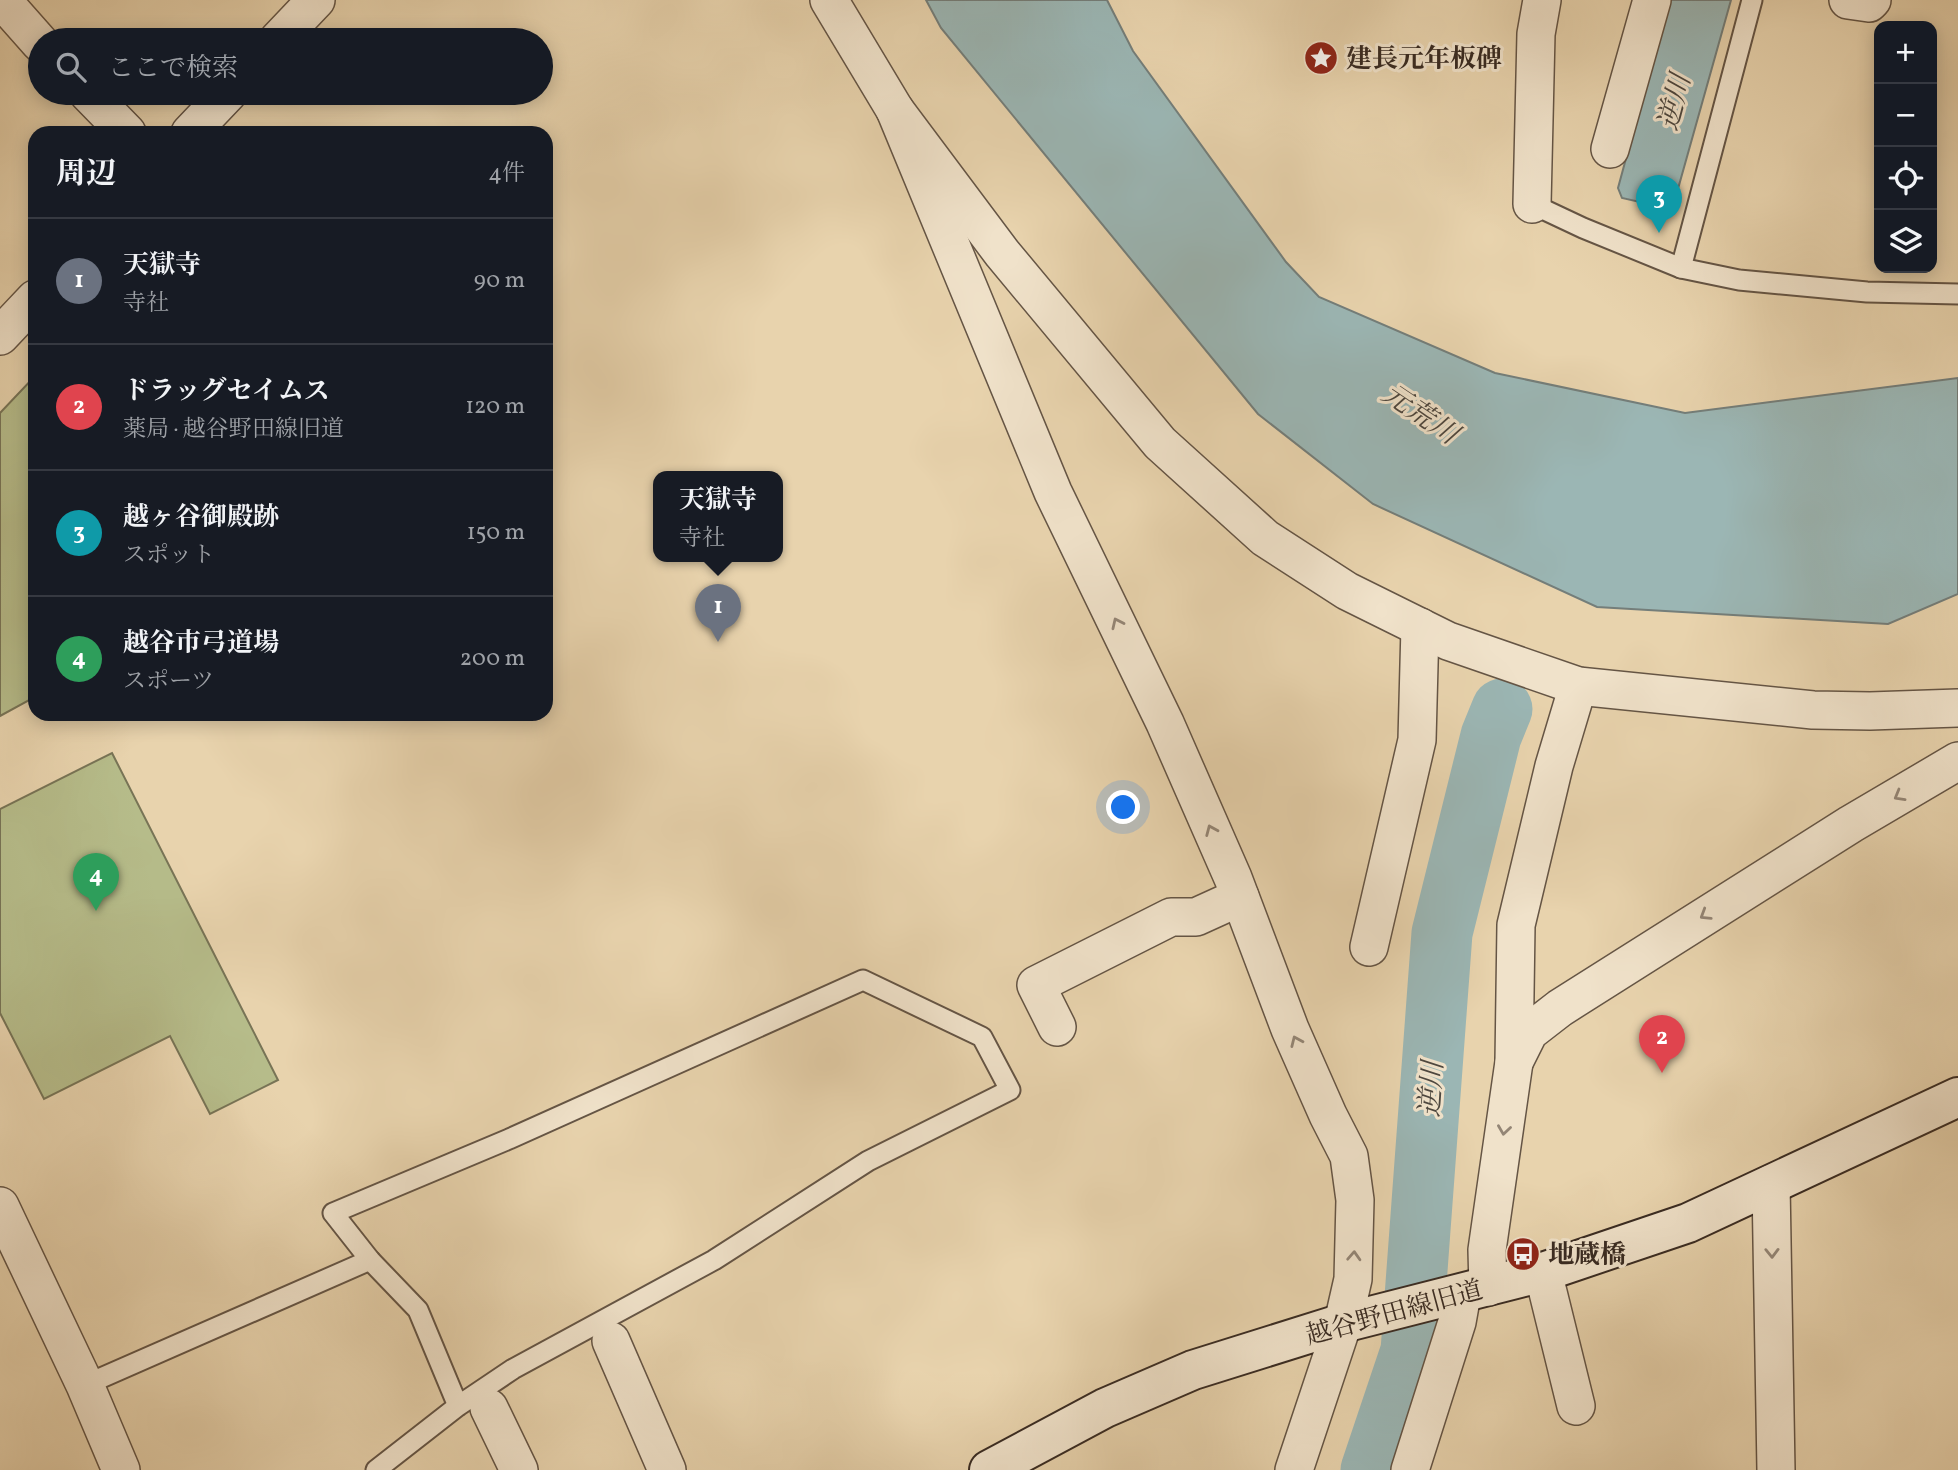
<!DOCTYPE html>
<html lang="ja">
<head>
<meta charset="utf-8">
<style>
  :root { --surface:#171b24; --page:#20242c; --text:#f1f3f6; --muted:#9ea1a6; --line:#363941; --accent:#ea580c }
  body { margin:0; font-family:Vollkorn,"Noto Serif JP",serif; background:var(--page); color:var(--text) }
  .controls { position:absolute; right:21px; top:21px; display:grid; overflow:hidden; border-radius:14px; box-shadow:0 4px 18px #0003 }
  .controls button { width:63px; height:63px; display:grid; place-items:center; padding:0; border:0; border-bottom:2px solid var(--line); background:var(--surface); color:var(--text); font:35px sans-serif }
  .you { position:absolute; left:1124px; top:808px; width:24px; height:24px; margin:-18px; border:5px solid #fff; border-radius:50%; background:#1a73e8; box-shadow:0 0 0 10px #1a73e833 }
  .badge { display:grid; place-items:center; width:46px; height:46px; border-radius:50%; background:var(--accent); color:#fff; font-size:23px; font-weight:700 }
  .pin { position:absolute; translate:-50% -58px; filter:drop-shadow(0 2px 4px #0008) }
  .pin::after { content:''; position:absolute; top:37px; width:24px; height:21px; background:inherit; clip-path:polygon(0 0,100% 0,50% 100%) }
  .popup { position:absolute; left:653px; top:471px; width:130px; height:91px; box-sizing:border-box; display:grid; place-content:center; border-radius:14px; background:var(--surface); filter:drop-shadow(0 2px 5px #0005); font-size:23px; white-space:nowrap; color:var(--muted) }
  .popup b { font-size:26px; color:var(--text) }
  .popup::after { content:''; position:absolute; left:50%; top:100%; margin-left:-14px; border:14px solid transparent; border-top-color:var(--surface) }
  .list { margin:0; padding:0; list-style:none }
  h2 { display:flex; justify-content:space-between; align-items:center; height:91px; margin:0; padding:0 28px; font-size:30px }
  h2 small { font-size:23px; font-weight:400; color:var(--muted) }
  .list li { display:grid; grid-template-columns:46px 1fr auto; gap:21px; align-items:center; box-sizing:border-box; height:126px; padding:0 28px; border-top:2px solid var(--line) }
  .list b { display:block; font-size:26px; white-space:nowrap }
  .list p { margin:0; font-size:23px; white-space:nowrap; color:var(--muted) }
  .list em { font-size:23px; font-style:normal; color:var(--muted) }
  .icon { flex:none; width:38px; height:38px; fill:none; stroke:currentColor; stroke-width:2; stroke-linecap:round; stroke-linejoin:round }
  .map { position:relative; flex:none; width:1958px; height:1470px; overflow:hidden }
  .search { position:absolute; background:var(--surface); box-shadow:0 4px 18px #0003; left:28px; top:28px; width:525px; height:77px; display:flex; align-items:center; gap:18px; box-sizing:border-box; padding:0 24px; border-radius:38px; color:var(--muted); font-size:26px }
  .panel { position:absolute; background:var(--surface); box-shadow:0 4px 18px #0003; left:28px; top:126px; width:525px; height:595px; border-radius:21px }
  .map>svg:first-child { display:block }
  .green { fill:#b6bc8a; stroke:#787456; stroke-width:2 }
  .water { fill:#9bb6b4; stroke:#747e7a; stroke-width:2 }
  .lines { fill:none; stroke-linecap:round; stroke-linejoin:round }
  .river { stroke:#9bb6b4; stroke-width:61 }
  .lane-casing { stroke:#655545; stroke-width:23 }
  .street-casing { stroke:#655545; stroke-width:40 }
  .secondary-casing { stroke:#392b22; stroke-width:42 }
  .lane { stroke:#f0e2ca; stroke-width:19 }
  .street { stroke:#f0e2ca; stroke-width:37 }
  .secondary { stroke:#f0e2ca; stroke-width:38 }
  .oneway { stroke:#948676 }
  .labels { text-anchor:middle; stroke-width:6; stroke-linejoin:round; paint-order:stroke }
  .poi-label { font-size:26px; font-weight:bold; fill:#392b22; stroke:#f0e2ca; text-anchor:start }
  .street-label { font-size:26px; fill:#392b22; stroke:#f0e2ca }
  .water-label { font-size:28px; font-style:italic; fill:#4d473f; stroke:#f0e2ca }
</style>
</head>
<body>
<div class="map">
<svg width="1958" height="1470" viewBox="0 0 1958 1470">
  <rect width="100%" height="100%" fill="#e8d3ad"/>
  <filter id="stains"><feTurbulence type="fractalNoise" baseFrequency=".00286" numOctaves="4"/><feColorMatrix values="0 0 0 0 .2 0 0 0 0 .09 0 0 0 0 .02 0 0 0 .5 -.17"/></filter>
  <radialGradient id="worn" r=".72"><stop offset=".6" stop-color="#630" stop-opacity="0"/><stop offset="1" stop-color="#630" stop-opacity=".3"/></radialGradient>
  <g class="green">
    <polygon points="35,376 35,697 0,716 0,413"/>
    <polygon points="112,753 278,1080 210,1114 170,1036 44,1099 0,1013 0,809"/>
  </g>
  <g class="water">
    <polygon points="926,0 1107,0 1133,51 1286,262 1319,297 1495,373 1685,413 1958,378 1958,594 1888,624 1597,607 1373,504 1258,414 941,28"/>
    <polygon points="1669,0 1731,0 1674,203 1666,208 1622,198 1618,188"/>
  </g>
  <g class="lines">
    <polyline class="river" points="1371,1470 1411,1351 1442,933 1491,736 1502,709"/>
    <g class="lane-casing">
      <g id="lane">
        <polyline points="1532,204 1583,228 1681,268 1739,280 1867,292 1958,294"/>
        <polyline points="1681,268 1752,0"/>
        <polyline points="85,1385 370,1260"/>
        <polyline points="376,1470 458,1406 513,1369 714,1260 868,1161 1010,1090 982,1037 863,980 509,1139 333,1213 370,1260 418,1310 458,1406"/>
      </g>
    </g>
    <g class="street-casing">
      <g id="street">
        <polyline points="2,0 40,43"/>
        <polyline points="829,0 895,110 1002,253 1160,443 1265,538 1347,591 1448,641 1578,686 1813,710 1870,711 1958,708"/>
        <polyline points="1848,0 1869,3 1872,0"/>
        <polyline points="278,40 316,0"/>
        <polyline points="88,93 127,133"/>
        <polyline points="895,110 1053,492 1165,723 1233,878 1290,1029 1328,1115 1349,1156 1355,1200 1353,1279 1343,1323 1294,1470"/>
        <polyline points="190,133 228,93"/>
        <polyline points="1610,149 1652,0"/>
        <polyline points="1532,204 1536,34 1542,0"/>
        <polyline points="0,336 35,299"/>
        <polyline points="1369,947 1417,740 1420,627"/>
        <polyline points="1057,1027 1036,985 1171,917 1196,917 1240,897"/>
        <polyline points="1514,1062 1529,1032 1560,1008 1851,824 1958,761"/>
        <polyline points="1771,1184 1776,1470"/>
        <polyline points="0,1206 85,1385 121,1470"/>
        <polyline points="1543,1272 1576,1406"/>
        <polyline points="1488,1287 1487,1250 1514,1062 1516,925 1554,766 1578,686"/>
        <polyline points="611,1341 667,1470"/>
        <polyline points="489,1408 519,1470"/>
        <polyline points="1410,1470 1457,1322 1462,1294"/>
      </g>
    </g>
    <g class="secondary-casing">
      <polyline id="secondary" points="989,1470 1105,1408 1193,1370 1343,1323 1543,1272 1688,1223 1958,1097"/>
    </g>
    <use href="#lane" class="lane"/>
    <use href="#street" class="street"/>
    <use href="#secondary" class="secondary"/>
  </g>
  <defs><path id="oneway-chevron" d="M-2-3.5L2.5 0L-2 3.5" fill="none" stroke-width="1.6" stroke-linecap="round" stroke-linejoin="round" transform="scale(1.75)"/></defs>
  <g class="oneway">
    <use href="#oneway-chevron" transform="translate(1117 623) rotate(-115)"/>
    <use href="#oneway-chevron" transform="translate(1899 796) rotate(150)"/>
    <use href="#oneway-chevron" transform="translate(1211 830) rotate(-113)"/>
    <use href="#oneway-chevron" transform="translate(1705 915) rotate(148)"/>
    <use href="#oneway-chevron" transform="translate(1296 1041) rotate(-114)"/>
    <use href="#oneway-chevron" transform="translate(1504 1130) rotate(98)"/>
    <use href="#oneway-chevron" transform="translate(1772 1253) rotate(89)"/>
    <use href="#oneway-chevron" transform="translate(1354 1256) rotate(-87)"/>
  </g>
  <defs>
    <g id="sight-disc" transform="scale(1.75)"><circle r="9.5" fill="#8f2418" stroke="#f0e2ca"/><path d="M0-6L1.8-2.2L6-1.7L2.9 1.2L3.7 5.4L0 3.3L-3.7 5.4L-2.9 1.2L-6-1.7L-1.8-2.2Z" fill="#fff"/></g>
    <g id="bus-disc" transform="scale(1.75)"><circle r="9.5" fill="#8f2418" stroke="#f0e2ca"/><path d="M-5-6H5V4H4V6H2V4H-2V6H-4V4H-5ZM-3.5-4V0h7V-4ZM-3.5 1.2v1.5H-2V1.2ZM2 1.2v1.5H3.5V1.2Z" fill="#fff"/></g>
  </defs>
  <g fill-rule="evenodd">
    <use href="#sight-disc" x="1321" y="58"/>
    <use href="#bus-disc" x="1523" y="1254"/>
  </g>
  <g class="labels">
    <g class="poi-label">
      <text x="1346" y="67">建長元年板碑</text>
      <text x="1548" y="1263">地蔵橋</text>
    </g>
    <g class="street-label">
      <text transform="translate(1394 1312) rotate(-15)" y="9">越谷野田線旧道</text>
    </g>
    <g class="water-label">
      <text transform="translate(1673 102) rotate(-75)" y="10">逆川</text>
      <text transform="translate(1421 413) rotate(34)" y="10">元荒川</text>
      <text transform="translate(1430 1089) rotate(-86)" y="10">逆川</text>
    </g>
  </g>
  <rect width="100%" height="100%" filter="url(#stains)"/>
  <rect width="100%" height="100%" fill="url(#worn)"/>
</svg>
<div class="controls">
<button>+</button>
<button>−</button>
<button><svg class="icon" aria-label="locate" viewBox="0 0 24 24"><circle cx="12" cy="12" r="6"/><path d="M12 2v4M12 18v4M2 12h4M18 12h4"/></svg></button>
<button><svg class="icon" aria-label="layers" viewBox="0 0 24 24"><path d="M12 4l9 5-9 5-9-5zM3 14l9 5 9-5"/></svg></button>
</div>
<div class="you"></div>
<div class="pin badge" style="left:718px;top:642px;background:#6b7280">1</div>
<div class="popup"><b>天獄寺</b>寺社</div>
<div class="pin badge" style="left:1662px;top:1073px;background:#e0444e">2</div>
<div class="pin badge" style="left:1659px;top:233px;background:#0f9aa8">3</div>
<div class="pin badge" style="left:96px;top:911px;background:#2e9e5b">4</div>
<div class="search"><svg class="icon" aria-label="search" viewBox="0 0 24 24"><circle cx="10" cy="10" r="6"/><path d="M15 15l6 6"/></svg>ここで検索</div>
<section class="panel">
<h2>周辺<small>4件</small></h2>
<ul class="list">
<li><span class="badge" style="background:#6b7280">1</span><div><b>天獄寺</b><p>寺社</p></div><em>90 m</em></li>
<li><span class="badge" style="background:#e0444e">2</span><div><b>ドラッグセイムス</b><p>薬局 · 越谷野田線旧道</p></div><em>120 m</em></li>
<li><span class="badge" style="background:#0f9aa8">3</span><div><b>越ヶ谷御殿跡</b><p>スポット</p></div><em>150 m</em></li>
<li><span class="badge" style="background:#2e9e5b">4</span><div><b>越谷市弓道場</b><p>スポーツ</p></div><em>200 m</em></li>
</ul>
</section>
</div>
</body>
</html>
